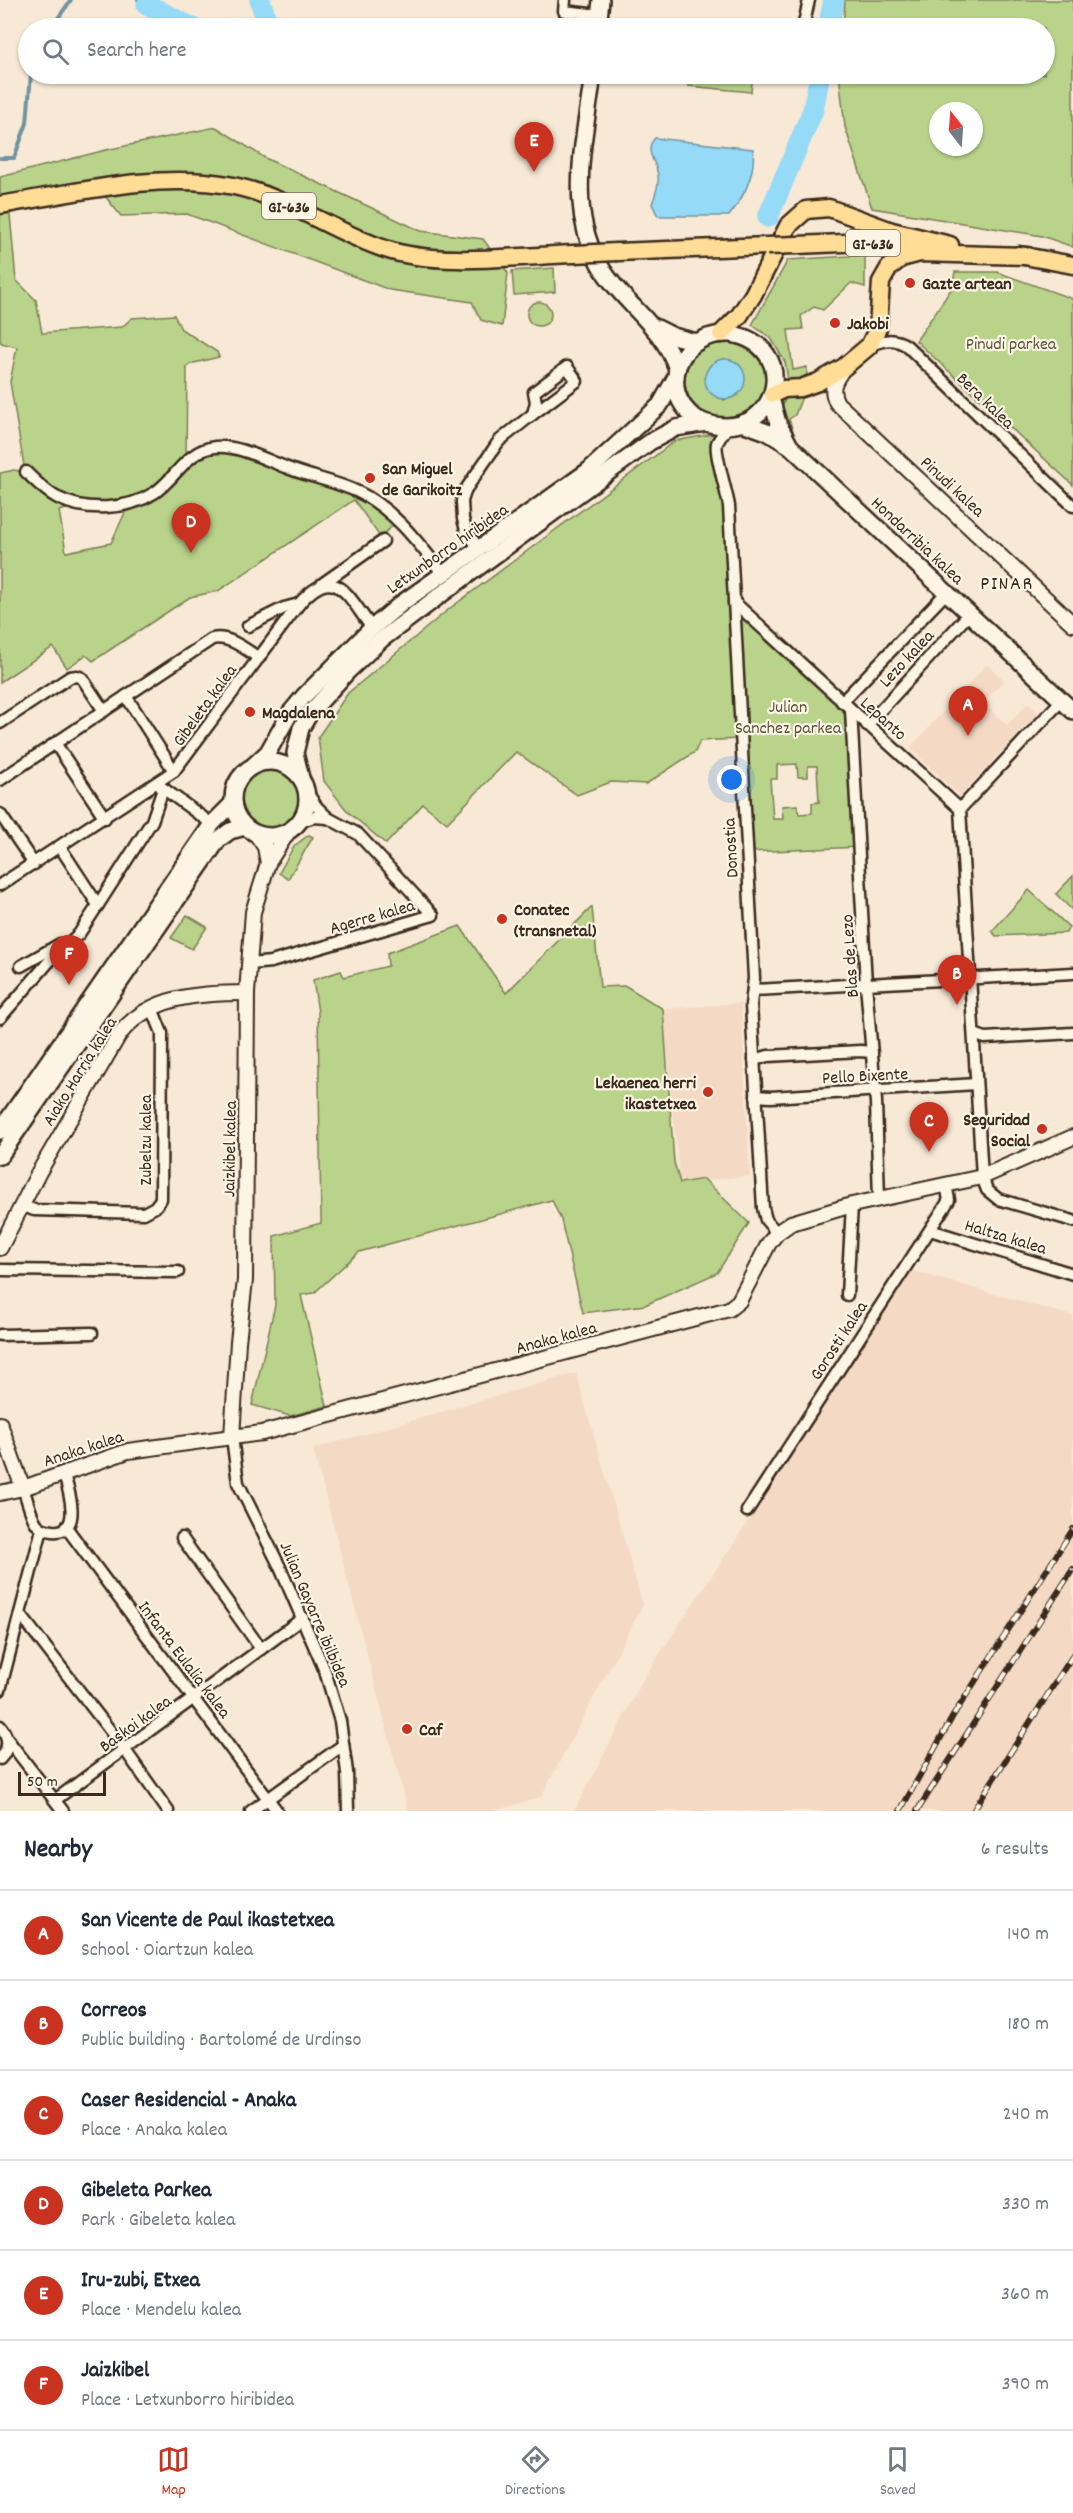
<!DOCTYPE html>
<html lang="en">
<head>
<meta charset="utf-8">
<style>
  :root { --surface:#fff; --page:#f6f6f7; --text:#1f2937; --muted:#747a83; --line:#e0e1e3; --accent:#c8321e }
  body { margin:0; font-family:Dekko,sans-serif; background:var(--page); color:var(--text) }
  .compass { position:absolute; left:929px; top:102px; width:54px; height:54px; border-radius:50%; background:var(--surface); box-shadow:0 2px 4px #0004; rotate:343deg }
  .scale { position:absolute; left:18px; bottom:15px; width:88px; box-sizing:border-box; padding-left:6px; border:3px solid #3b2a1e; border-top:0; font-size:16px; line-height:21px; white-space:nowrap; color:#3b2a1e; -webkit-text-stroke:4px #fcf5e5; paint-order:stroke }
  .you { position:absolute; left:732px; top:780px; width:21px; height:21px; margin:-15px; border:4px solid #fff; border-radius:50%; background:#1a73e8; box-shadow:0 0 0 9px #1a73e833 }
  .badge { display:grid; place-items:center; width:39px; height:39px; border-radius:50%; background:var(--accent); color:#fff; font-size:20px; font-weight:700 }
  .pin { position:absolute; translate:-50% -50px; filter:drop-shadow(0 2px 3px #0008) }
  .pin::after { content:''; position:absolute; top:32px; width:21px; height:18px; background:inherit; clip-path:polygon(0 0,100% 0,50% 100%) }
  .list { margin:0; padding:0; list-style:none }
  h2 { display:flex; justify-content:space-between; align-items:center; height:78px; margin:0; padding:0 24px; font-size:26px }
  h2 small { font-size:20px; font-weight:400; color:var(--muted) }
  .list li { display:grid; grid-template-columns:39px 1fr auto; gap:18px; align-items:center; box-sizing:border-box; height:90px; padding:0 24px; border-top:2px solid var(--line) }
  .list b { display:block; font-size:22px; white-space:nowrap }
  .list p { margin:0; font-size:20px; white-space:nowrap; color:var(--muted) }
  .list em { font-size:20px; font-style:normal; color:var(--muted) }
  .icon { flex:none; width:33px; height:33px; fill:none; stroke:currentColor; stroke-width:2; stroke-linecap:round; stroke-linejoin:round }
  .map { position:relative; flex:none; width:1073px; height:1811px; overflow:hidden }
  .search { position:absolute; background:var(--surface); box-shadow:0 2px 4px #0004; left:18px; right:18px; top:18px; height:66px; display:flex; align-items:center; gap:15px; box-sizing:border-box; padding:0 21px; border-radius:33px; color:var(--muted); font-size:22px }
  .sheet { height:618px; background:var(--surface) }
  nav { display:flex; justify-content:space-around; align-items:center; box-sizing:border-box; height:84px; border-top:2px solid var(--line); background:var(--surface); font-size:16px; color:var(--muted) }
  nav a { display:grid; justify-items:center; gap:3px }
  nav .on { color:var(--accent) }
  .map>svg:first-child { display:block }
  .built { fill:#f4dac4 }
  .green { fill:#b9d38b; stroke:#7a7e54; stroke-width:1.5; fill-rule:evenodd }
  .water { fill:#95daf7; stroke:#7194a0; stroke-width:1.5 }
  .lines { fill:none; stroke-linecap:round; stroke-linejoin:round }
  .stream { stroke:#7194a0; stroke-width:4 }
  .river { stroke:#95daf7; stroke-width:21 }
  .minor-casing { stroke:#3b2a1e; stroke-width:15 }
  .tertiary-casing { stroke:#3b2a1e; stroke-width:18 }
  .secondary-casing { stroke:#3b2a1e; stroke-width:20 }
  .primary-casing { stroke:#3b2a1e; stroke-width:21 }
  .minor { stroke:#fcf5e5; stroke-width:10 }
  .tertiary { stroke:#fcf5e5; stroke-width:14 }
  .secondary { stroke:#fcf5e5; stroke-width:15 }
  .primary { stroke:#ffdd96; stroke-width:16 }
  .rail-casing { stroke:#3b2a1e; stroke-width:6 }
  .rail { stroke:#fcf5e5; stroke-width:4; stroke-dasharray:11; stroke-linecap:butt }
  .primary-bridge-casing { stroke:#3b2a1e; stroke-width:21; stroke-linecap:butt }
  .primary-bridge { stroke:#ffdd96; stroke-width:16 }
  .poi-dot { fill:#c8321e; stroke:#fcf5e5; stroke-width:2 }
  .labels { text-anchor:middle; stroke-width:4.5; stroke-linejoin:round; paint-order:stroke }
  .shield { fill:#fcf5e5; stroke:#75675a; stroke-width:1.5 }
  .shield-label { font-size:16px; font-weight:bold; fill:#3b2a1e }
  .poi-label { font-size:18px; font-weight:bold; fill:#3b2a1e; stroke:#fcf5e5; text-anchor:start }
  .park-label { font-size:18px; fill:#5a5439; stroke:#fcf5e5 }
  .street-label { font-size:18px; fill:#3b2a1e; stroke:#fcf5e5 }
  .neighbourhood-label { font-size:20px; letter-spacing:1.5px; fill:#3b2a1e; stroke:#fcf5e5 }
</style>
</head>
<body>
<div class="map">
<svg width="1073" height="1811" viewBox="0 0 1073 1811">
  <rect width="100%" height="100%" fill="#f8e9d6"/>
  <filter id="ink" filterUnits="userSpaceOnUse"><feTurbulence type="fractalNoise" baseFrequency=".0167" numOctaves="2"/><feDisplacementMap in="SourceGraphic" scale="12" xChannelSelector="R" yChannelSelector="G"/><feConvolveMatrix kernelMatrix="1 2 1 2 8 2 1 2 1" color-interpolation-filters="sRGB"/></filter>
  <g filter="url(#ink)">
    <g class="built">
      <polygon points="987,664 1004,680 983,703 1007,725 1028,703 1038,713 960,796 910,748"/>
      <polygon points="741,1003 750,1176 680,1183 663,1009"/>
      <polygon points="910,1270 1073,1316 1073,1811 574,1811 645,1676 763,1499"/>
      <polygon points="576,1373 643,1605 541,1797 494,1811 408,1811 313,1449"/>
    </g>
    <g class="green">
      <polygon points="254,0 263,0 273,28 263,28"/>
      <path d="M845 0H1073V247L1042 236 872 208 845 127 839 74H1044V28H843ZM938 111H974V147H938Z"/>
      <polygon points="689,74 753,74 751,92 688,86"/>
      <path d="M216 127 265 158 421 231 483 239 508 273 502 326 481 320 472 302 390 290 187 214 121 216 100 190 9 204 16 280 36 300 42 333 122 327 132 318 174 315 181 329 217 352 219 357 190 364 187 367 186 460 216 447 348 487 397 522 380 537 354 500 218 591 190 597 93 661 86 655 67 668 53 647 0 682V473L14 470 25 472 10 382 17 347 1 343 0 339V177L106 150ZM129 504 111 543 66 552 59 511 80 505Z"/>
      <polygon points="865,255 865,287 851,283 823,310 814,307 801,316 803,329 788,330 793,370 807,367 807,374 800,379 788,380 785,362 771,338 752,325 788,260"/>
      <polygon points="554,268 555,292 514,295 512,271"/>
      <polygon points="955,272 997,272 1073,299 1073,485 916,341 952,288"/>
      <circle cx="539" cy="314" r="12"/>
      <path d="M715 343C767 336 788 402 737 415 685 429 662 360 715 343ZM722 359 733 361 738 395 724 400 705 377 712 364Z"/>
      <path d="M803 394 795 415 789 419 793 431 788 434C783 420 777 412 786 398Z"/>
      <polygon points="718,433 723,453 738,739 700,741 695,752 646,784 611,782 577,795 516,752 447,823 423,804 386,844 348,812 324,781 318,737 348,693 449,609 675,441"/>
      <path d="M734 602 851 710 859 847 747 852ZM797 764 798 777H808V766H817L819 802 812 803V813L799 814 798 805 782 806 783 819H773L770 779H777V765Z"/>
      <circle cx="270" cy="799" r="29"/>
      <polygon points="309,835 313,837 288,879 279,873 294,846"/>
      <polygon points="1073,876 1073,911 1056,894"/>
      <polygon points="1029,890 1069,927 1066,933 996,936 992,931"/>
      <polygon points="592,907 600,987 626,986 663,1009 674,1162 680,1183 704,1179 749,1223 717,1273 645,1305 583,1313 561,1220 552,1200 359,1252 314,1293 301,1295 327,1406 290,1416 252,1405 275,1305 274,1236 321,1223 318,1012 313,980 341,971 344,977 388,966 387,953 460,926 506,993"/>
      <polygon points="187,915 207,927 192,949 171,938"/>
    </g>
    <g class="water">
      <path d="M655 138 753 149C756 175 744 197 729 216H658L652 204C655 195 660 184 658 175 656 161 643 150 655 138Z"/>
      <circle cx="725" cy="379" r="20"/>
    </g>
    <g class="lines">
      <g class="stream">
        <polyline points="138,0 147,5"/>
        <polyline points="51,28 71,0"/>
        <polyline points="0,158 14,158 27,123 31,74"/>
      </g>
      <g class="river">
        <polyline points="260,0 269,28"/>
        <polyline points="147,5 193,28"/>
        <polyline points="828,28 834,0"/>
        <polyline points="768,217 813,110 820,74"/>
      </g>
      <g class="minor-casing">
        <g id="minor">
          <polyline points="565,0 564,11 599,15"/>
          <polyline points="803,28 809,0"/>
          <path d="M869 346C883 340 894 337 907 346L1073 506"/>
          <polygon points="567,367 577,381 533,414 536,402 534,392"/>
          <path d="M728 426C725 431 720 437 717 443 714 451 727 493 729 506L754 978 751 1005 763 1208 766 1220 777 1233"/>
          <path d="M26 472C35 481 46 492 58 498 86 512 127 510 154 493 176 479 186 450 215 447 238 445 264 459 285 467 309 477 335 481 358 492 393 508 420 545 443 574"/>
          <polyline points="479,549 466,530 463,519 462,501 466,489 499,441 533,414"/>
          <polyline points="322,584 383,541"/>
          <polyline points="734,602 960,809"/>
          <polyline points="248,626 284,608 299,604"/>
          <polyline points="126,696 174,771"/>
          <polyline points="842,702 946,593"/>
          <polyline points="851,710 866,984 876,1102 879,1199"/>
          <polyline points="0,723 70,677 77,676 82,678 104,711"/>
          <polyline points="867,725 969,614"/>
          <polyline points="55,743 105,818"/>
          <path d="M0 780 212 639C229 635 245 649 259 658"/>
          <polyline points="160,786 212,824"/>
          <polyline points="960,809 982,1177 987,1190 998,1199 1073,1221"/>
          <polyline points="960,809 1061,701"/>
          <polyline points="0,814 34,864"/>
          <polyline points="299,822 314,817 328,818"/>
          <polyline points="60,847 98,905 152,821 163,789"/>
          <path d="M0 885 174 771 299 604C336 561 348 597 372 628"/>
          <polyline points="250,964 271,962 433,915 358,834 328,818 316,806 307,792"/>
          <polyline points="21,966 60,944"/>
          <polyline points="753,990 1073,973"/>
          <polyline points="0,1018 53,957 79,934 98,905"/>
          <polyline points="974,1034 985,1038 1073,1033"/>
          <polyline points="754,1060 768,1056 860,1051 872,1052"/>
          <polyline points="756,1096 771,1097 976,1084"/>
          <polyline points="21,1205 34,1210 144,1213 155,1207 161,1199 162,1033 152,1008"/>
          <polyline points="930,1230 1073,1274"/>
          <polyline points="0,1270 178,1272"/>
          <polyline points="847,1295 852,1205"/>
          <polyline points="0,1335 92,1333"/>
          <polyline points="232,1437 238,1483 279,1565 325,1671 340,1721 347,1772 348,1811"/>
          <path d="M23 1488C27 1498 30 1514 36 1523 40 1529 46 1530 53 1531 84 1534 68 1487 63 1472"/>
          <polyline points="747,1511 944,1208 949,1200 946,1184"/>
          <polyline points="66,1527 277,1811"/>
          <polyline points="182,1538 261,1649"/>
          <polyline points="20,1614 125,1750 168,1811"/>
          <polyline points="0,1690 42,1529"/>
          <path d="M0 1726C9 1737 10 1749 0 1759"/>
          <polyline points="8,1740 63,1811"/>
          <polyline points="55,1800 303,1618"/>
          <polyline points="251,1811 343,1745"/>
        </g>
      </g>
      <g class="tertiary-casing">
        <g id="tertiary">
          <path d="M843 369C835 380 829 389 837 403L1073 624"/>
          <polyline points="256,834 265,847 268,863"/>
          <path d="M0 1248 39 1172 119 1035C149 995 201 993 247 993"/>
          <polyline points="0,1424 23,1488"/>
          <polyline points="232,1437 238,1342 245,1280 247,993 253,912 268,863 288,832"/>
          <polyline points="0,1493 23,1488 128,1451 262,1433 729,1309 739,1301 769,1243 777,1233 791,1223 852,1205 982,1177 1073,1137"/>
        </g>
      </g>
      <g class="secondary-casing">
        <g id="secondary">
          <polyline points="598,28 601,0"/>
          <path d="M593 74C584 147 561 223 614 285 637 313 665 333 677 369"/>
          <polyline points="657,328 673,336 696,342"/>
          <path d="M731 334C800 345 780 436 715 425 656 415 665 331 731 334Z"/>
          <polyline points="771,398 778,423 790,446"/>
          <polyline points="742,423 767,432 790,446 1073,711"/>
          <circle cx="270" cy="799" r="37"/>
          <polyline points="254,765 268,752 290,713 304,696 372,628 402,603 588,471 660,405 676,377"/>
          <polyline points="301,778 295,753 301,728 310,713 348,671 382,639 439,596 650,442 676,428 706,423"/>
          <polyline points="0,1131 212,824 233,803"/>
          <polyline points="0,1156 218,840 230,831 245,827"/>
        </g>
      </g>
      <g class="primary-casing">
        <g id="primary">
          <path d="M0 205C76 193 157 171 234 186 287 197 333 232 385 249 438 267 518 256 574 254"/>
          <polyline points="797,245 866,242 916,244"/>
          <polyline points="617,252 767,246"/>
          <polyline points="1019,255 1073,265"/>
          <polyline points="721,334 739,316 753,295 788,226 806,210 829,208 892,231 950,245"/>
          <polyline points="773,394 784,389 801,388 818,382 844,367 869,346 878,328 881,282 889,268 901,258 920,253 1028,256"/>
        </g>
      </g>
      <use href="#minor" class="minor"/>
      <use href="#tertiary" class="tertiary"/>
      <use href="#secondary" class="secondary"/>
      <use href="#primary" class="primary"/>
      <g class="rail-casing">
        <g id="rail">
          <polyline points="900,1811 953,1716 1073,1529"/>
          <polyline points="917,1811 1073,1569"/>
          <polyline points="973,1811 1073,1655"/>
        </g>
      </g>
      <use href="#rail" class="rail"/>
      <g class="primary-bridge-casing">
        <g id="primary-bridge">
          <polyline points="767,246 797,245"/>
          <polyline points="574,254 617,252"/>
        </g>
      </g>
      <use href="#primary-bridge" class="primary-bridge"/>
    </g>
  </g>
  <g class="poi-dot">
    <circle cx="910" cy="283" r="6"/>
    <circle cx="835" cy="323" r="6"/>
    <circle cx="370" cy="478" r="6"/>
    <circle cx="250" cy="712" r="6"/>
    <circle cx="502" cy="919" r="6"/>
    <circle cx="708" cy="1092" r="6"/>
    <circle cx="1042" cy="1129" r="6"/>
    <circle cx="407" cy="1729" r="6"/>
  </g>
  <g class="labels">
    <g class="shield">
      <rect x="262" y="193" width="54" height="26" rx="4.5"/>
      <rect x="846" y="230" width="54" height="26" rx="4.5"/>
    </g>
    <g class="shield-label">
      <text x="289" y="212">GI-636</text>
      <text x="873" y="249">GI-636</text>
    </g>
    <g class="poi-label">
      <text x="922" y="289">Gazte artean</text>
      <text x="847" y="329">Jakobi</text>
      <text x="382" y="474">San Miguel<tspan x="382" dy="21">de Garikoitz</tspan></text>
      <text x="262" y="718">Magdalena</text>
      <text x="514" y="915">Conatec<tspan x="514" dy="21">(transnetal)</tspan></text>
      <text x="696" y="1088" text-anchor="end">Lekaenea herri<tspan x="696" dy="21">ikastetxea</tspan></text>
      <text x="1030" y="1125" text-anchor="end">Seguridad<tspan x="1030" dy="21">Social</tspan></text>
      <text x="419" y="1735">Caf</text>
    </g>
    <g class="park-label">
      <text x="1011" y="349">Pinudi parkea</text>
      <text x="788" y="712">Julian<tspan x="788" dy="21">Sanchez parkea</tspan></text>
    </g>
    <g class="street-label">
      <text transform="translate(986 400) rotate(44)" y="6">Bera kalea</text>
      <text transform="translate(953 486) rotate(43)" y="6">Pinudi kalea</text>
      <text transform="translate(918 540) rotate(43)" y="6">Hondarribia kalea</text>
      <text transform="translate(447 548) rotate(-35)" y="6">Letxunborro hiribidea</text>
      <text transform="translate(906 658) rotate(-47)" y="6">Lezo kalea</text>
      <text transform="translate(204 705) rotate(-54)" y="6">Gibeleta kalea</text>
      <text transform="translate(884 718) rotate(42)" y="6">Lepanto</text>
      <text transform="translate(730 848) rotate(-93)" y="6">Donostia</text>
      <text transform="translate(372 916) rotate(-16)" y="6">Agerre kalea</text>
      <text transform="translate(849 956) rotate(-94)" y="6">Blas de Lezo</text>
      <text transform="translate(79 1071) rotate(-58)" y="6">Aiako Harria kalea</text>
      <text transform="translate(865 1075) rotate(-3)" y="6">Pello Bixente</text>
      <text transform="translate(145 1140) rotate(-90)" y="6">Zubelzu kalea</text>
      <text transform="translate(229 1149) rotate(-89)" y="6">Jaizkibel kalea</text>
      <text transform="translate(1006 1236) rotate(17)" y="6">Haltza kalea</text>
      <text transform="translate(556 1337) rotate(-15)" y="6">Anaka kalea</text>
      <text transform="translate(838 1340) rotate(-57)" y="6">Gorosti kalea</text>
      <text transform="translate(83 1448) rotate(-18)" y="6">Anaka kalea</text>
      <text transform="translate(316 1614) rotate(67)" y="6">Julian Gayarre ibilbidea</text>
      <text transform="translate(185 1659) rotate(53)" y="6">Infanta Eulalia kalea</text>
      <text transform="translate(135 1723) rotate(-36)" y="6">Baskoi kalea</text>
    </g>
    <g class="neighbourhood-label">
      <text x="1007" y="589">PINAR</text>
    </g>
  </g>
</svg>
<svg class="compass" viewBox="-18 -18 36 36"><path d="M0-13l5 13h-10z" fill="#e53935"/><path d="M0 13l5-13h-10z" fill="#747a83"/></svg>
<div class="scale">50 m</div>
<div class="you"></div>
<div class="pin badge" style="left:968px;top:736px">A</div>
<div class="pin badge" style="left:957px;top:1005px">B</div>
<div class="pin badge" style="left:929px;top:1152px">C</div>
<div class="pin badge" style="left:191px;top:553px">D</div>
<div class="pin badge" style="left:534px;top:172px">E</div>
<div class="pin badge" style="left:69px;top:985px">F</div>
<div class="search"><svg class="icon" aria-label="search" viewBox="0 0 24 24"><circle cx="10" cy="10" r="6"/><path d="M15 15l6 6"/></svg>Search here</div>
</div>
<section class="sheet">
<h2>Nearby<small>6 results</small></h2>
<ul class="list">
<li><span class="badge">A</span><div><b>San Vicente de Paul ikastetxea</b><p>School · Oiartzun kalea</p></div><em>140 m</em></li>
<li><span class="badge">B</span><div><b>Correos</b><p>Public building · Bartolomé de Urdinso</p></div><em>180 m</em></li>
<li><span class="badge">C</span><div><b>Caser Residencial - Anaka</b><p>Place · Anaka kalea</p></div><em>240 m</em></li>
<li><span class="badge">D</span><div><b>Gibeleta Parkea</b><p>Park · Gibeleta kalea</p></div><em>330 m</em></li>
<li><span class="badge">E</span><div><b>Iru-zubi, Etxea</b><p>Place · Mendelu kalea</p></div><em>360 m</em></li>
<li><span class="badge">F</span><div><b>Jaizkibel</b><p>Place · Letxunborro hiribidea</p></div><em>390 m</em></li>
</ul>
</section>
<nav>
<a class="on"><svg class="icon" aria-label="map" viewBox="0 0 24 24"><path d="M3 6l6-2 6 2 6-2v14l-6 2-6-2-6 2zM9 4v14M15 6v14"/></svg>Map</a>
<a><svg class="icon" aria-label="directions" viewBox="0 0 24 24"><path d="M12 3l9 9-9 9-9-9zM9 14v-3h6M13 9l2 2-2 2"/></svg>Directions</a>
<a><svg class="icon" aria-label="saved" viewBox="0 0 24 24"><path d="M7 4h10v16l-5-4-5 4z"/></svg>Saved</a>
</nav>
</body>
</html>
